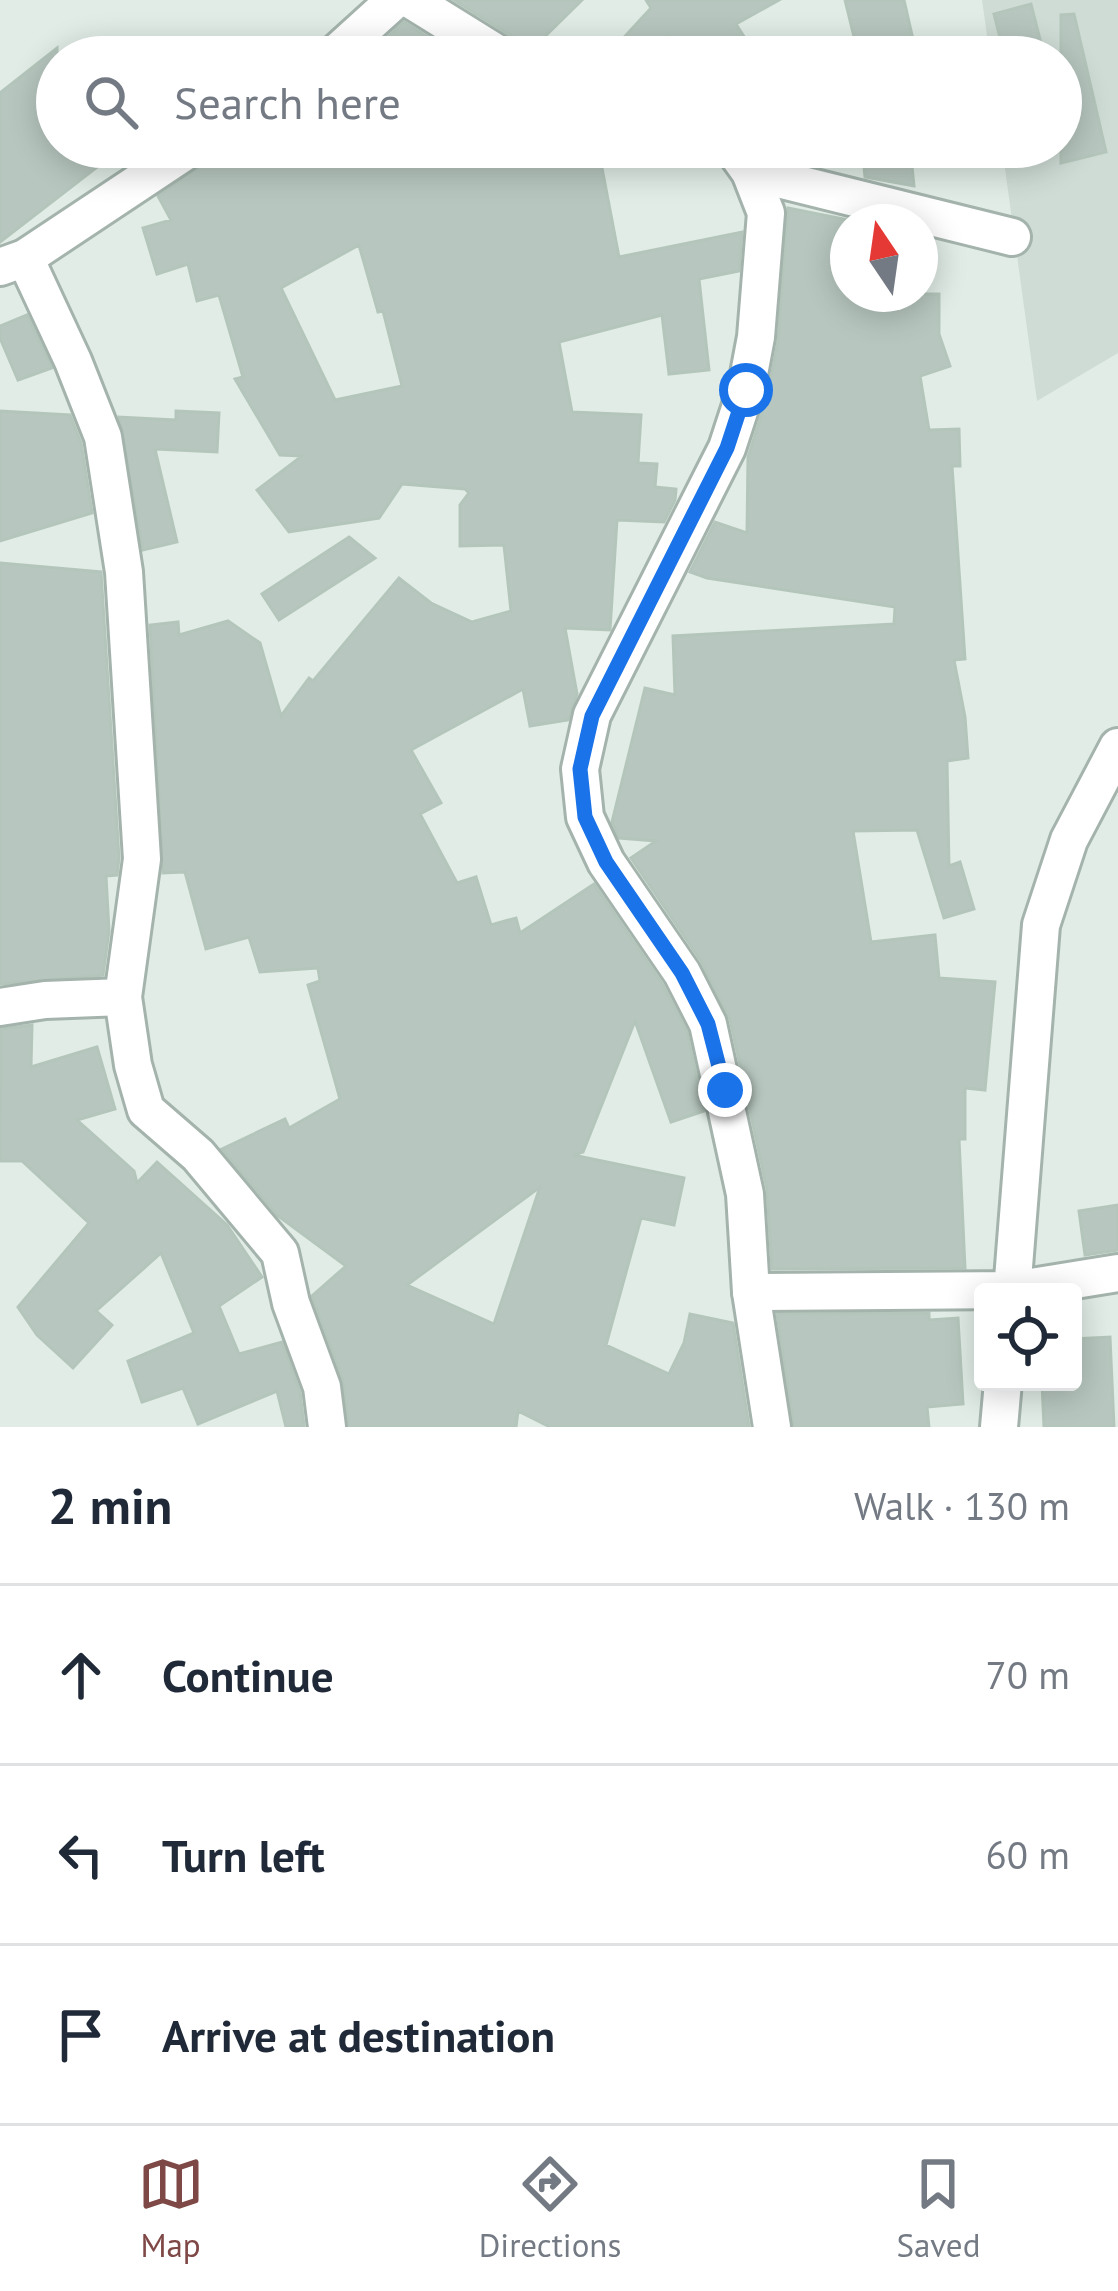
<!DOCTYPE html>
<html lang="en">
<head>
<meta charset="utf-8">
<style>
  :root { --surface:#fff; --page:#f2f2f3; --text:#1f2937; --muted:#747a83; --line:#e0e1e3; --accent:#7e4846 }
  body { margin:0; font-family:"PT Sans",sans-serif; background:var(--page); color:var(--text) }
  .controls { position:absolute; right:36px; bottom:36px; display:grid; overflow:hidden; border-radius:12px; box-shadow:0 6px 30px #0003 }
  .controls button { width:108px; height:108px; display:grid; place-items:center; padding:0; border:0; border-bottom:3px solid var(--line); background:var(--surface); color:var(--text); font:60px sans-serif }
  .compass { position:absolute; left:830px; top:204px; width:108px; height:108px; border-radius:50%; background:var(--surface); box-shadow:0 6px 30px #0003; rotate:347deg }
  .stop { position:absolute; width:36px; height:36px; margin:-27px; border:9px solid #1a73e8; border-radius:50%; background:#fff }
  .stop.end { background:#1a73e8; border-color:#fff; box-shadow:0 3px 12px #0008 }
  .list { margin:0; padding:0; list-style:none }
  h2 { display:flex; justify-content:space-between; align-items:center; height:156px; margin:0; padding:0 48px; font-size:51px }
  h2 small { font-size:39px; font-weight:400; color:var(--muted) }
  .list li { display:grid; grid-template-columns:78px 1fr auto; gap:36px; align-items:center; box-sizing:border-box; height:180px; padding:0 48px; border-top:3px solid var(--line) }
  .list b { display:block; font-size:45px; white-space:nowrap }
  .list em { font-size:39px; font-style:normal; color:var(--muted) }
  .icon { flex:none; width:66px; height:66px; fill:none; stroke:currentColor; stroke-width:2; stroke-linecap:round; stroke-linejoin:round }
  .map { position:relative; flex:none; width:1118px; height:1427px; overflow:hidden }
  .search { position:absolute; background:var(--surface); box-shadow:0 6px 30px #0003; left:36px; right:36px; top:36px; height:132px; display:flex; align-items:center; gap:30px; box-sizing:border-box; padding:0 42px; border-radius:66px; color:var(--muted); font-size:45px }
  .sheet { height:696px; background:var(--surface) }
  nav { display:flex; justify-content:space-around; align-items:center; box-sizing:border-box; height:168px; border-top:3px solid var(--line); background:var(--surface); font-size:33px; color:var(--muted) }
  nav a { display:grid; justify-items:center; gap:6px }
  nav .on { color:var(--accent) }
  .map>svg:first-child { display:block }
  .built { fill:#cfdcd5 }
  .building { fill:#b7c7bf; stroke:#b4c6bc; stroke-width:3; fill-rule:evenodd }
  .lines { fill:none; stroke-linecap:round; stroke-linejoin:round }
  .street-casing { stroke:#a4b4ad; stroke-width:42 }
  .street { stroke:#fff; stroke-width:36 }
  .route { stroke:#1a73e8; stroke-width:15 }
</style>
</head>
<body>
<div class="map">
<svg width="1118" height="1427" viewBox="0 0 1118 1427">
  <rect width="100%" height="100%" fill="#e1ece6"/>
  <polygon class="built" points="982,0 1118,0 1118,353 1037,401 1002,147 1061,147 1061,57 990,57"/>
  <g class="building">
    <polygon points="454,0 582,0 525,56 515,38"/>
    <polygon points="646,0 779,0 736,24 757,57 719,57 707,39 681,56 669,36 650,57 606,57 651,8"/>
    <polygon points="845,0 904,0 917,57 859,57"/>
    <polygon points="1031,4 1043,51 1005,57 994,14"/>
    <polygon points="1074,14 1106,152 1061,163 1061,15"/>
    <polygon points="404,22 460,57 366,57"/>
    <polygon points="57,48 57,147 123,147 0,242 0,93"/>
    <path d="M225 147H598L619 257 742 232 739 271 699 279 709 370 669 374 662 315 559 342 572 412 641 415 638 463 657 464 655 487 676 489 675 500 664 522 617 520 610 630 565 628 577 694 568 720 530 726 523 689 411 750 441 803 420 814 457 883 476 877 491 925 516 918 520 933 594 884 663 985 687 1032 704 1111 671 1122 635 1021 583 1152 573 1155 684 1178 674 1225 641 1218 606 1345 669 1374 684 1343 690 1314 733 1323 749 1427H550L518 1411 516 1427H349L343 1380 312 1296 346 1266 278 1216 222 1149 285 1119 289 1128 340 1099 308 985 320 981 318 968 260 972 249 937 206 949 185 872 163 873 150 625 178 622 179 635 228 621 260 643 281 716 309 678 313 681 399 578 431 603 472 622 511 611 504 545 460 546V505L469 493 465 489 402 484 379 518 289 532 257 490 302 456 280 455 235 379 243 377 219 295 197 301 188 264 157 274 143 228 171 220 158 196ZM359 245 378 312 383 311 402 386 335 400 281 288ZM540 1187 494 1324 407 1285Z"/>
    <polygon points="862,147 910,147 914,186 865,177"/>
    <polygon points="788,208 848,220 848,294 939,294 939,334 950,366 920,376 929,430 959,429 960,466 952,466 965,659 954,660 965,717 968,758 947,761 949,866 960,862 974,909 944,918 917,830 853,831 871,942 935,935 939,978 995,982 985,1090 965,1088 965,1139 959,1139 965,1268 772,1269 767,1189 730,1019 701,961 631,858 656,841 619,838 612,822 645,688 675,695 673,636 894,624 895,607 707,578 690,572 715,522 747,533 748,457 768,394 778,341"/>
    <polygon points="27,315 52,368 18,380 0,338 0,326"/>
    <polygon points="0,411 70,415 81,443 92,513 0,541"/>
    <polygon points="176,411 219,413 217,452 155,449 177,542 143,550 119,417 176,420"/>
    <polygon points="349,537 375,558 279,620 262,594"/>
    <polygon points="0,563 101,572 119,858 117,875 106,876 109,931 103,975 0,984"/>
    <polygon points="32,1025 31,1067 97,1047 115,1109 77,1120 134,1171 137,1183 157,1162 227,1225 262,1277 219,1306 239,1354 282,1342 300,1392 304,1426 286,1427 277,1391 198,1424 183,1388 142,1402 128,1361 194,1333 161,1253 96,1311 112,1325 73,1368 37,1335 18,1307 89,1223 22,1161 0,1161 1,1029"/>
    <polygon points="1118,1205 1118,1250 1085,1255 1079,1211"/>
    <polygon points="929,1313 929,1320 958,1318 963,1404 927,1407 929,1427 794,1427 777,1314"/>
    <polygon points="1110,1337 1114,1427 1044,1427 1042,1382 1073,1382 1073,1339"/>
  </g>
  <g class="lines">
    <g class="street-casing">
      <g id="street">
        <polyline points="411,0 503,57"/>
        <polyline points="332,57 395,0"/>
        <polyline points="732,147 750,172 766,213 756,337 746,390 727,448 592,715 580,769 585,817 606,862 682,973 708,1024 745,1194 751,1292 772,1427"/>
        <polyline points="750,172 1012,237"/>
        <polyline points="25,258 73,361 103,437 124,572 142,859 123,997 133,1065 146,1110 198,1155 280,1253 291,1303 322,1387 327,1427"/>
        <polyline points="0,267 25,258 192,147"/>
        <polyline points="0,1007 45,1000 123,997"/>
        <polyline points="751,1292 1013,1290 1118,1273"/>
        <polyline points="1012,1292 1041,925 1069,840 1118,747"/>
        <polyline points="999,1427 1003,1382"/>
      </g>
    </g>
    <use href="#street" class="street"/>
  </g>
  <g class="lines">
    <polyline class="route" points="725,1090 708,1024 682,973 606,862 585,817 580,769 592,716 727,448 746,390"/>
  </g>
</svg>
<div class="controls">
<button><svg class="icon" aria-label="locate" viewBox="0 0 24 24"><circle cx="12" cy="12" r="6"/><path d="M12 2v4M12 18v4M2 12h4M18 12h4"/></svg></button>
</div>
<svg class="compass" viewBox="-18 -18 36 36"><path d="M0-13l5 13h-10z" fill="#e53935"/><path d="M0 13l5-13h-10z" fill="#747a83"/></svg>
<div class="stop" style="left:746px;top:390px"></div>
<div class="stop end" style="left:725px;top:1090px"></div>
<div class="search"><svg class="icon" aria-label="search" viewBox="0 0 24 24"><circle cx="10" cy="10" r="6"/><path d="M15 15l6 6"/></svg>Search here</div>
</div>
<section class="sheet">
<h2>2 min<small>Walk · 130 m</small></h2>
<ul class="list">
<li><svg class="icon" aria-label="ahead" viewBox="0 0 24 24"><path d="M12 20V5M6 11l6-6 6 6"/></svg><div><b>Continue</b></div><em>70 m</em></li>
<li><svg class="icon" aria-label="left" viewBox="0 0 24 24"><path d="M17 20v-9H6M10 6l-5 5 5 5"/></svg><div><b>Turn left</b></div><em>60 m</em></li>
<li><svg class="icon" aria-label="arrive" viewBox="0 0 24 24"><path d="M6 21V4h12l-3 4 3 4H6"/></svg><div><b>Arrive at destination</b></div></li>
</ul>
</section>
<nav>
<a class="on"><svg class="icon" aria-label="map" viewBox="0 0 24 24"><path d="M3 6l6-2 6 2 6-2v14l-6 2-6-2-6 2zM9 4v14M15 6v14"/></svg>Map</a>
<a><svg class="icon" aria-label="directions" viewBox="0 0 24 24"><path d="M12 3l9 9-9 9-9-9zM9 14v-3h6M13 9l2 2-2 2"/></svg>Directions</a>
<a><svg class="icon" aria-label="saved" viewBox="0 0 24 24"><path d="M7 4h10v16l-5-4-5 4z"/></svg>Saved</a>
</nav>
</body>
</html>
